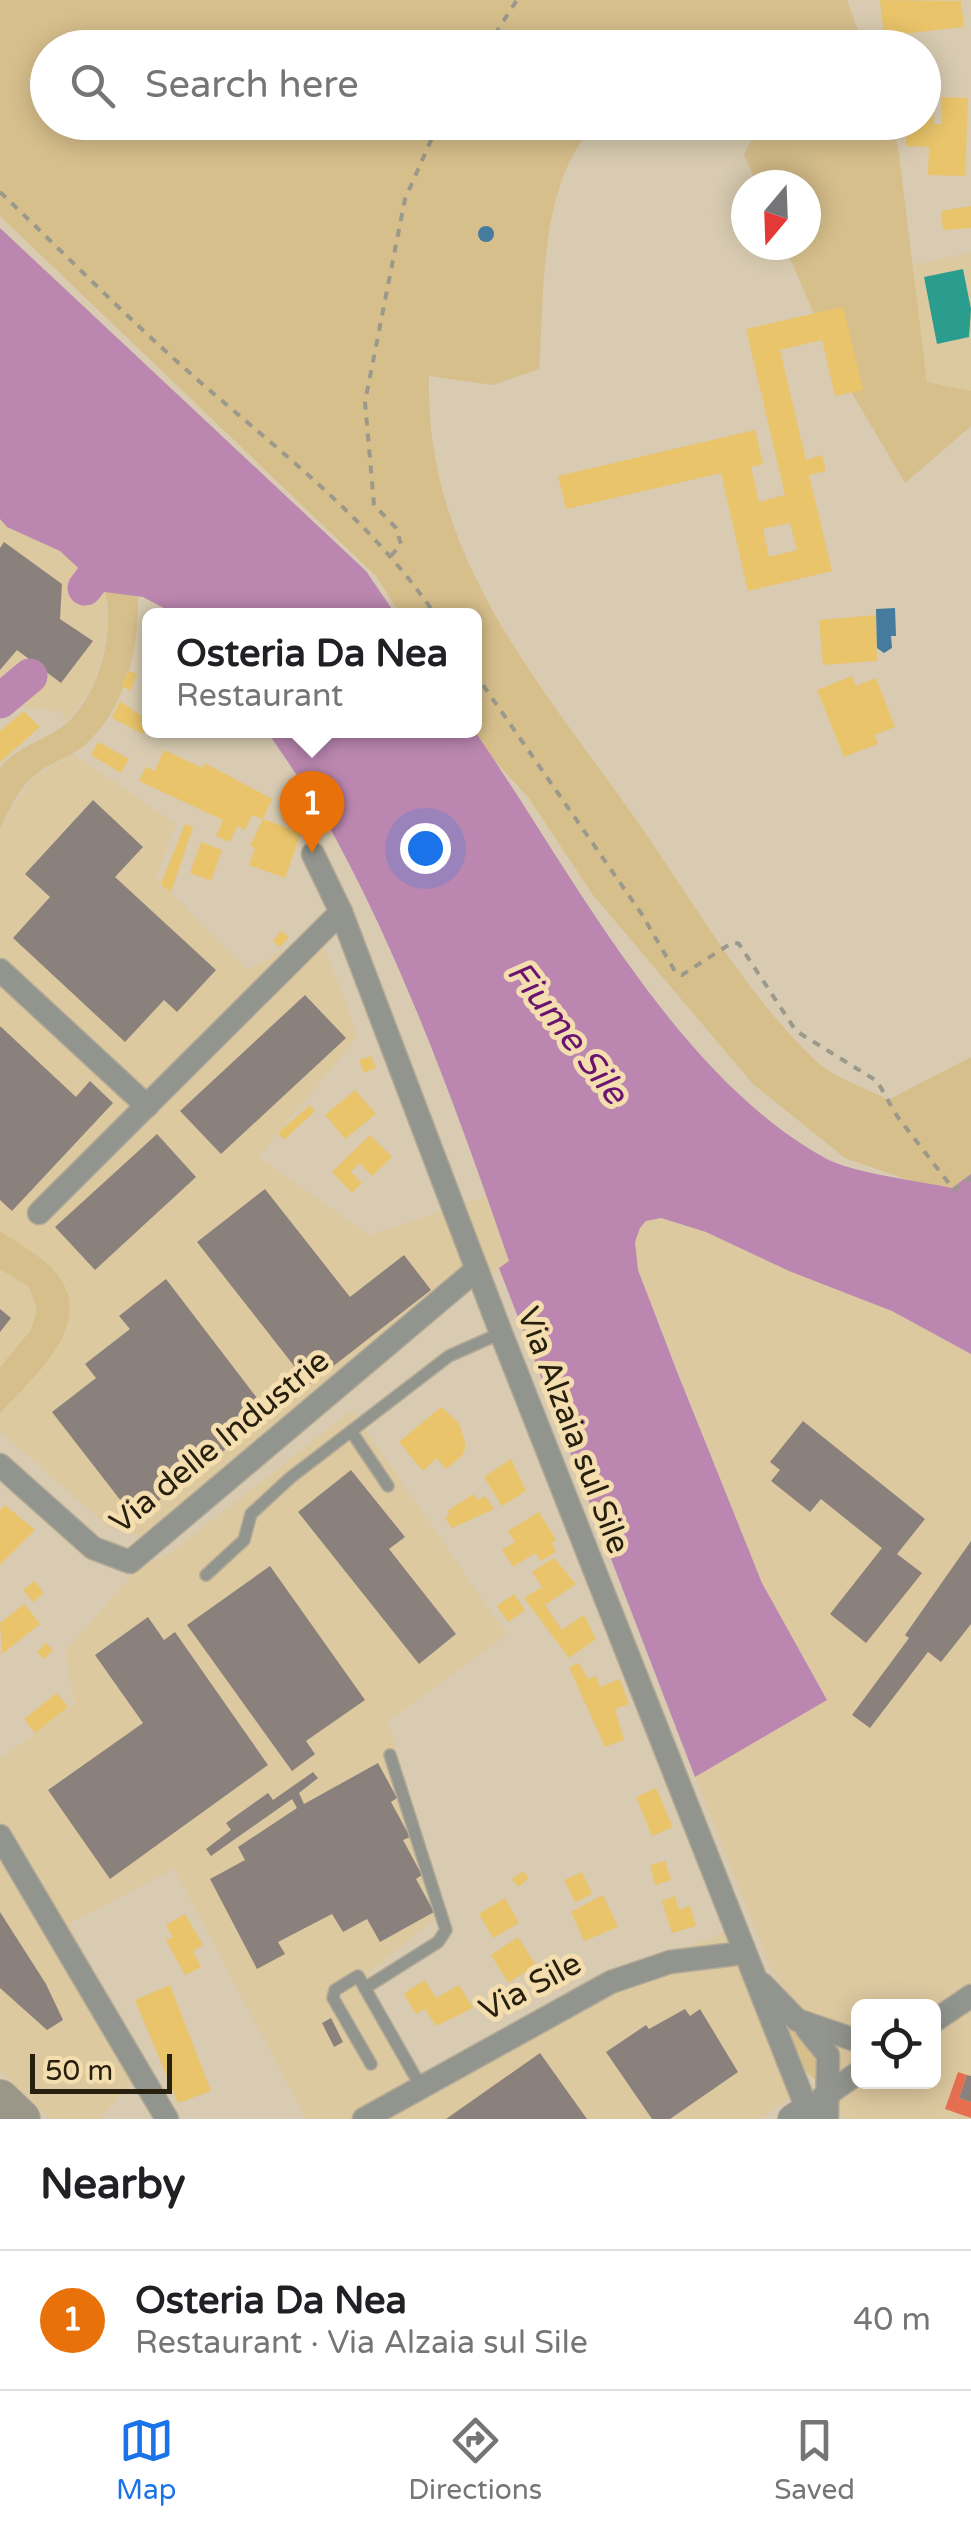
<!DOCTYPE html>
<html lang="en">
<head>
<meta charset="utf-8">
<style>
  :root { --surface:#fff; --page:#f6f6f6; --text:#202124; --muted:#757577; --line:#e0e0e0; --accent:#1a73e8 }
  body { margin:0; font-family:"Varela Round",sans-serif; background:var(--page); color:var(--text) }
  .controls { position:absolute; right:30px; bottom:30px; display:grid; overflow:hidden; border-radius:15px; box-shadow:0 5px 25px #0003 }
  .controls button { width:90px; height:90px; display:grid; place-items:center; padding:0; border:0; border-bottom:2px solid var(--line); background:var(--surface); color:var(--text); font:50px sans-serif }
  .compass { position:absolute; left:731px; top:170px; width:90px; height:90px; border-radius:50%; background:var(--surface); box-shadow:0 5px 25px #0003; rotate:199deg }
  .scale { position:absolute; left:30px; bottom:25px; width:142px; box-sizing:border-box; padding-left:10px; border:5px solid #28200e; border-top:0; font-size:28px; line-height:35px; white-space:nowrap; color:#28200e; -webkit-text-stroke:8px #f4deaf; paint-order:stroke }
  .you { position:absolute; left:425px; top:848px; width:35px; height:35px; margin:-25px; border:8px solid #fff; border-radius:50%; background:#1a73e8; box-shadow:0 0 0 15px #1a73e833 }
  .badge { display:grid; place-items:center; width:65px; height:65px; border-radius:50%; background:var(--accent); color:#fff; font-size:32px; font-weight:700 }
  .pin { position:absolute; translate:-50% -82px; filter:drop-shadow(0 2px 5px #0008) }
  .pin::after { content:''; position:absolute; top:52px; width:35px; height:30px; background:inherit; clip-path:polygon(0 0,100% 0,50% 100%) }
  .popup { position:absolute; left:142px; top:608px; width:340px; height:130px; box-sizing:border-box; display:grid; place-content:center; border-radius:15px; background:var(--surface); filter:drop-shadow(0 2px 8px #0005); font-size:32px; white-space:nowrap; color:var(--muted) }
  .popup b { font-size:38px; color:var(--text) }
  .popup::after { content:''; position:absolute; left:50%; top:100%; margin-left:-20px; border:20px solid transparent; border-top-color:var(--surface) }
  .list { margin:0; padding:0; list-style:none }
  h2 { display:flex; justify-content:space-between; align-items:center; height:130px; margin:0; padding:0 40px; font-size:42px }
  h2 small { font-size:32px; font-weight:400; color:var(--muted) }
  .list li { display:grid; grid-template-columns:65px 1fr auto; gap:30px; align-items:center; box-sizing:border-box; height:140px; padding:0 40px; border-top:2px solid var(--line) }
  .list b { display:block; font-size:38px; white-space:nowrap }
  .list p { margin:0; font-size:32px; white-space:nowrap; color:var(--muted) }
  .list em { font-size:32px; font-style:normal; color:var(--muted) }
  .icon { flex:none; width:55px; height:55px; fill:none; stroke:currentColor; stroke-width:2; stroke-linecap:round; stroke-linejoin:round }
  .map { position:relative; flex:none; width:971px; height:2119px; overflow:hidden }
  .search { position:absolute; background:var(--surface); box-shadow:0 5px 25px #0003; left:30px; right:30px; top:30px; height:110px; display:flex; align-items:center; gap:25px; box-sizing:border-box; padding:0 35px; border-radius:55px; color:var(--muted); font-size:38px }
  .sheet { height:270px; background:var(--surface) }
  nav { display:flex; justify-content:space-around; align-items:center; box-sizing:border-box; height:140px; border-top:2px solid var(--line); background:var(--surface); font-size:28px; color:var(--muted) }
  nav a { display:grid; justify-items:center; gap:5px }
  nav .on { color:var(--accent) }
  .map>svg:first-child { display:block }
  .built { fill:#ddc9a0; fill-rule:evenodd }
  .green { fill:#d7bf8c }
  .water { fill:#bb87b1 }
  .homes { fill:#e9c46a; fill-rule:evenodd }
  .shops { fill:#e76f51 }
  .schools { fill:#2a9d8f }
  .public { fill:#457b9d }
  .industry { fill:#8a817c }
  .lines { fill:none; stroke-linecap:round; stroke-linejoin:round }
  .river { stroke:#bb87b1; stroke-width:35 }
  .service-casing { stroke:#b5ab97; stroke-width:14 }
  .minor-casing { stroke:#b5ab97; stroke-width:25 }
  .tertiary-casing { stroke:#b5ab97; stroke-width:30 }
  .trunk-casing { stroke:#b5ab97; stroke-width:40 }
  .path { stroke:#9b998b; stroke-width:4; stroke-dasharray:8 8; stroke-linecap:butt }
  .service { stroke:#92958d; stroke-width:11 }
  .minor { stroke:#92958d; stroke-width:22 }
  .tertiary { stroke:#92958d; stroke-width:28 }
  .trunk { stroke:#9a9788; stroke-width:38 }
  .labels { text-anchor:middle; stroke-width:10; stroke-linejoin:round; paint-order:stroke }
  .street-label { font-size:32px; fill:#28200e; stroke:#f4deaf }
  .water-label { font-size:35px; font-style:italic; fill:#6a146f; stroke:#f4deaf }
</style>
</head>
<body>
<div class="map">
<svg width="971" height="2119" viewBox="0 0 971 2119">
  <rect width="100%" height="100%" fill="#d8cbb1"/>
  <g class="built">
    <polygon points="971,252 971,403 926,388 904,267"/>
    <polygon points="0,519 7,527 60,551 105,592 107,629 99,667 91,689 66,722 61,712 0,703"/>
    <polygon points="73,754 176,824 156,877 247,970 319,933 358,1036 259,1157 369,1235 487,1196 509,1261 143,1537 107,1526 0,1431 0,1413 40,1370 64,1286 53,1270 0,1231 0,828 33,777"/>
    <path d="M661 1218 706 1232 789 1271 892 1311 971 1354V2119H843L834 2089 791 1999 769 1964 695 1777 827 1699 762 1583 638 1270 635 1242 640 1228 646 1221ZM858 2006H934V2082H858Z"/>
    <polygon points="0,1269 28,1287 37,1309 31,1330 0,1367"/>
    <polygon points="352,1410 507,1635 388,1721 443,1912 369,1973 414,2089 603,1985 726,1931 803,2089 760,2119 306,2119 174,1869 70,1923 137,2077 99,2119 51,2119 0,2071 0,1759 75,1704 65,1651 141,1565 168,1555"/>
  </g>
  <g class="green">
    <path d="M0 0H847L864 47 48 48V122L596 123C538 184 545 290 539 369L493 385 429 376C424 562 547 690 646 834 698 910 748 996 815 1060 833 1078 866 1087 888 1100L971 1057V1202L845 1158 753 1084 593 895 528 797 485 750 474 730V616L401 615 376 576 0 216Z"/>
    <polygon points="759,123 890,123 898,146 927,382 971,391 971,426 905,483 839,371 784,245 806,245 806,185 758,185 744,155"/>
    <path d="M105 592 138 596C139 648 126 708 86 744 72 757 54 761 40 771 20 785 11 807 0 828V768C17 747 38 743 59 729 97 704 116 634 105 592Z"/>
    <path d="M0 1231C19 1244 42 1256 57 1274 97 1325 32 1378 0 1413V1367L31 1330 37 1309 29 1287 0 1269Z"/>
    <polygon points="784,2021 817,2051 818,2082 805,2071"/>
  </g>
  <g class="water">
    <polygon points="0,228 366,571 396,615 177,615 143,597 104,592 60,551 7,527 0,519"/>
    <path d="M474 730C570 869 674 1075 825 1158 851 1173 920 1181 952 1188L971 1174V1354L892 1311 789 1271 706 1232 661 1218 646 1221 640 1228 635 1242 638 1270 678 1374 762 1583 827 1700 695 1777 499 1268 509 1261C461 1121 407 971 337 841 317 803 291 767 267 731Z"/>
  </g>
  <g class="homes">
    <polygon points="880,0 961,1 964,27 884,36"/>
    <polygon points="942,97 968,98 965,176 928,175 929,147 906,146 907,122 924,122 924,110 934,111 934,124 941,124"/>
    <polygon points="971,206 971,228 943,230 941,211"/>
    <path d="M843 307 863 390 835 396 822 340 780 350 806 460 822 455 826 471 809 475 832 571 748 591 721 473 566 509 558 476 755 430 763 464 751 467 759 502 785 495 746 329ZM790 523 797 550 769 557 763 529Z"/>
    <polygon points="876,615 877,661 823,665 819,620"/>
    <polygon points="128,671 137,674 131,690 122,687"/>
    <polygon points="852,676 856,686 876,678 895,727 875,735 878,744 844,757 817,690"/>
    <polygon points="120,701 149,721 143,734 112,718"/>
    <polygon points="24,711 40,727 0,762 0,731"/>
    <polygon points="98,742 129,759 121,773 91,755"/>
    <polygon points="164,750 203,768 205,763 272,799 263,819 252,815 245,830 237,826 230,842 216,836 223,820 139,781 146,767 155,771"/>
    <polygon points="263,819 301,833 285,878 249,865 255,848 250,846"/>
    <polygon points="185,824 193,827 171,892 161,884"/>
    <polygon points="201,842 222,850 211,881 190,873"/>
    <polygon points="281,931 289,937 280,947 273,941"/>
    <polygon points="371,1056 376,1068 364,1073 359,1060"/>
    <polygon points="355,1090 376,1114 345,1139 325,1115"/>
    <polygon points="310,1105 315,1111 284,1140 278,1133"/>
    <polygon points="370,1135 392,1157 372,1176 359,1163 351,1172 362,1183 352,1193 332,1172"/>
    <polygon points="441,1407 459,1423 466,1446 462,1456 446,1469 437,1458 423,1471 399,1442"/>
    <polygon points="511,1459 526,1491 502,1506 484,1477"/>
    <polygon points="474,1494 477,1500 485,1496 494,1509 452,1528 445,1518 450,1515 447,1511"/>
    <polygon points="5,1505 35,1530 0,1565 0,1510"/>
    <polygon points="539,1512 556,1540 552,1543 556,1552 541,1561 535,1553 513,1567 502,1550 515,1542 508,1531"/>
    <polygon points="554,1558 576,1584 545,1605 562,1630 584,1615 596,1639 569,1658 524,1598 542,1587 532,1572"/>
    <polygon points="35,1581 44,1593 33,1602 23,1590"/>
    <polygon points="514,1594 525,1610 508,1622 497,1606"/>
    <polygon points="24,1604 40,1624 2,1654 0,1623"/>
    <polygon points="46,1643 53,1650 44,1659 37,1652"/>
    <polygon points="579,1663 588,1679 596,1676 600,1687 620,1679 629,1704 615,1709 624,1740 605,1747 569,1667"/>
    <polygon points="57,1693 68,1707 35,1733 24,1719"/>
    <polygon points="656,1788 673,1827 652,1836 636,1797"/>
    <polygon points="665,1861 671,1880 655,1885 650,1865"/>
    <polygon points="523,1871 529,1878 518,1887 512,1879"/>
    <polygon points="582,1872 592,1894 575,1902 564,1880"/>
    <polygon points="603,1895 618,1927 584,1941 571,1912"/>
    <polygon points="675,1896 679,1910 690,1906 696,1926 672,1933 662,1901"/>
    <polygon points="505,1898 519,1923 493,1938 479,1914"/>
    <polygon points="185,1914 203,1945 193,1951 201,1967 185,1975 166,1940 173,1937 166,1925"/>
    <polygon points="518,1937 536,1965 508,1983 491,1955"/>
    <polygon points="424,1980 436,1998 459,1985 473,2008 436,2026 425,2009 416,2014 404,1994"/>
    <polygon points="170,1985 211,2091 178,2103 135,2000"/>
  </g>
  <polygon class="shops" points="958,2072 967,2075 959,2098 971,2102 971,2118 945,2109"/>
  <polygon class="schools" points="963,269 971,309 969,337 937,344 924,277"/>
  <g class="public">
    <circle cx="486" cy="234" r="8"/>
    <polygon points="895,608 896,636 891,636 892,648 884,653 877,648 876,609"/>
  </g>
  <g class="industry">
    <polygon points="4,542 62,584 60,619 93,641 61,683 17,650 0,670 0,548"/>
    <polygon points="93,800 143,847 115,877 216,970 177,1012 164,1000 125,1042 13,938 50,897 25,874"/>
    <polygon points="305,995 346,1038 221,1154 180,1111"/>
    <polygon points="0,1026 76,1097 90,1081 113,1103 12,1211 0,1200"/>
    <polygon points="157,1134 196,1177 95,1270 55,1227"/>
    <polygon points="265,1189 350,1297 404,1255 431,1290 309,1385 197,1242"/>
    <polygon points="166,1279 270,1415 135,1519 52,1412 96,1378 85,1364 130,1329 119,1316"/>
    <polygon points="0,1309 11,1318 0,1332"/>
    <polygon points="803,1421 925,1519 897,1554 922,1573 866,1643 830,1614 882,1548 821,1499 810,1512 771,1481 780,1470 770,1462"/>
    <polygon points="351,1470 405,1537 389,1549 456,1634 419,1664 298,1512"/>
    <polygon points="971,1541 971,1624 941,1662 928,1652 870,1728 852,1715 909,1638 905,1635"/>
    <polygon points="270,1566 365,1700 306,1741 315,1754 292,1771 187,1625"/>
    <polygon points="148,1617 164,1640 175,1632 268,1765 110,1879 48,1790 143,1723 95,1655"/>
    <polygon points="378,1763 397,1798 391,1802 410,1837 403,1840 422,1875 416,1879 434,1912 380,1942 367,1919 343,1932 332,1914 278,1942 285,1954 257,1969 210,1879 245,1860 238,1847 297,1808 292,1799 211,1856 206,1849 231,1830 226,1823 268,1793 273,1800 313,1772 318,1778 299,1793 304,1804"/>
    <polygon points="0,1912 46,1984 63,2020 47,2030 0,1988"/>
    <polygon points="685,2009 690,2016 700,2009 738,2072 670,2119 652,2119 606,2052 646,2025 649,2029"/>
    <polygon points="331,2018 343,2042 334,2047 322,2023"/>
    <polygon points="540,2053 587,2119 446,2119"/>
    <polygon points="967,2075 971,2076 971,2102 959,2098"/>
  </g>
  <g class="lines">
    <g class="river">
      <polyline points="85,588 121,541"/>
      <polyline points="0,701 30,676"/>
    </g>
    <g class="service-casing">
      <g id="service">
        <polyline points="351,1431 388,1486"/>
        <polyline points="206,1575 244,1540 251,1514 290,1478 449,1356 501,1333"/>
        <polyline points="365,1988 438,1942 446,1930 390,1755"/>
        <polyline points="371,2064 333,1998 335,1990 358,1976 420,2085"/>
      </g>
    </g>
    <g class="minor-casing">
      <g id="minor">
        <polyline points="313,854 341,912 501,1333 807,2109 806,2119"/>
        <polyline points="0,970 147,1106"/>
        <polyline points="39,1213 341,912"/>
        <polyline points="0,1465 93,1548 130,1562 476,1270"/>
        <polyline points="0,1836 167,2119"/>
        <polyline points="762,1984 797,2020 858,2041"/>
        <polyline points="934,2021 971,1996"/>
        <polyline points="807,2029 828,2055 827,2119"/>
        <polyline points="822,2098 858,2073"/>
        <polyline points="364,2119 611,1982 670,1962 743,1953"/>
      </g>
    </g>
    <g class="tertiary-casing">
      <polyline id="tertiary" points="792,2119 807,2109"/>
    </g>
    <g class="trunk-casing">
      <polyline id="trunk" points="0,2099 21,2119"/>
    </g>
    <g class="path">
      <polyline points="486,48 517,0"/>
      <path d="M0 192C66 255 130 321 199 381 284 455 372 521 436 616"/>
      <polyline points="391,556 401,544 396,528 374,505 365,402 405,199 439,122"/>
      <polyline points="474,672 641,913 676,973 682,975 733,942 739,944 796,1031 877,1081 897,1116 954,1190 971,1178"/>
    </g>
    <use href="#service" class="service"/>
    <use href="#minor" class="minor"/>
    <use href="#tertiary" class="tertiary"/>
    <use href="#trunk" class="trunk"/>
  </g>
  <g class="labels">
    <g class="street-label">
      <text transform="translate(574 1430) rotate(69)" y="11">Via Alzaia sul Sile</text>
      <text transform="translate(219 1441) rotate(-39)" y="11">Via delle Industrie</text>
      <text transform="translate(530 1986) rotate(-28)" y="11">Via Sile</text>
    </g>
    <g class="water-label">
      <text transform="translate(568 1032) rotate(52)" y="12">Fiume Sile</text>
    </g>
  </g>
</svg>
<div class="controls">
<button><svg class="icon" aria-label="locate" viewBox="0 0 24 24"><circle cx="12" cy="12" r="6"/><path d="M12 2v4M12 18v4M2 12h4M18 12h4"/></svg></button>
</div>
<svg class="compass" viewBox="-18 -18 36 36"><path d="M0-13l5 13h-10z" fill="#e53935"/><path d="M0 13l5-13h-10z" fill="#757577"/></svg>
<div class="scale">50 m</div>
<div class="you"></div>
<div class="pin badge" style="left:312px;top:853px;background:#e8710a">1</div>
<div class="popup"><b>Osteria Da Nea</b>Restaurant</div>
<div class="search"><svg class="icon" aria-label="search" viewBox="0 0 24 24"><circle cx="10" cy="10" r="6"/><path d="M15 15l6 6"/></svg>Search here</div>
</div>
<section class="sheet">
<h2>Nearby<small></small></h2>
<ul class="list">
<li><span class="badge" style="background:#e8710a">1</span><div><b>Osteria Da Nea</b><p>Restaurant · Via Alzaia sul Sile</p></div><em>40 m</em></li>
</ul>
</section>
<nav>
<a class="on"><svg class="icon" aria-label="map" viewBox="0 0 24 24"><path d="M3 6l6-2 6 2 6-2v14l-6 2-6-2-6 2zM9 4v14M15 6v14"/></svg>Map</a>
<a><svg class="icon" aria-label="directions" viewBox="0 0 24 24"><path d="M12 3l9 9-9 9-9-9zM9 14v-3h6M13 9l2 2-2 2"/></svg>Directions</a>
<a><svg class="icon" aria-label="saved" viewBox="0 0 24 24"><path d="M7 4h10v16l-5-4-5 4z"/></svg>Saved</a>
</nav>
</body>
</html>
